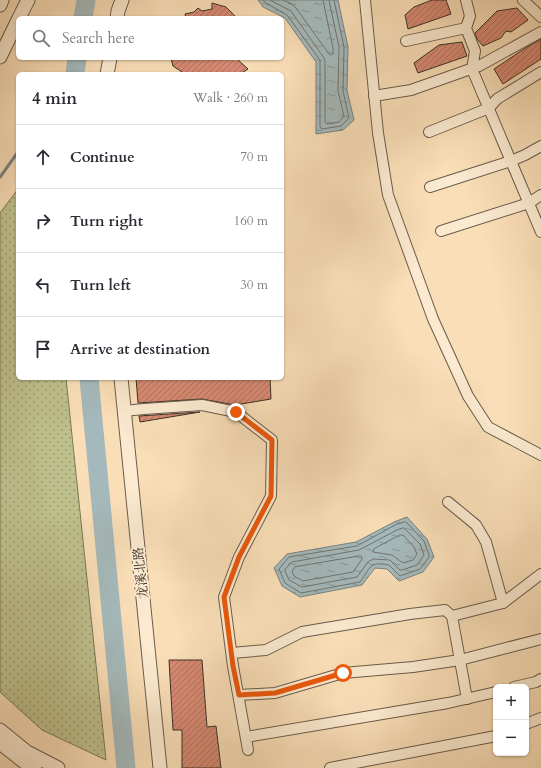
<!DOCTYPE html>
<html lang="en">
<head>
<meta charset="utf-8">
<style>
  :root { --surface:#fff; --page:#f7f7f7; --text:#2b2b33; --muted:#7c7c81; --line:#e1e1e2 }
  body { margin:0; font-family:Cardo,"Noto Serif SC",serif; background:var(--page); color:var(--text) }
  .controls { position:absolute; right:12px; bottom:12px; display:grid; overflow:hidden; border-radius:6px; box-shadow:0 1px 3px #0004 }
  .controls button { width:36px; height:36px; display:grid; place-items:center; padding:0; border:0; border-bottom:1px solid var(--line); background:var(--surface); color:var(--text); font:20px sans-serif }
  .stop { position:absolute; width:12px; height:12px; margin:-9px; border:3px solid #ea580c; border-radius:50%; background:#fff }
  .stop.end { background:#ea580c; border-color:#fff; box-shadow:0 1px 4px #0008 }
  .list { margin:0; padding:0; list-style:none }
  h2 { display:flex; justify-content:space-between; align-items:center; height:52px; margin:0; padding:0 16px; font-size:17px }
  h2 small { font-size:13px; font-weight:400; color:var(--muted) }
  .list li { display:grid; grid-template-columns:26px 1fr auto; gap:12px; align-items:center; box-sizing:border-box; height:64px; padding:0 16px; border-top:1px solid var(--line) }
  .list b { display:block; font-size:15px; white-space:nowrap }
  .list em { font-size:13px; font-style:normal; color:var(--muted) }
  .icon { flex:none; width:22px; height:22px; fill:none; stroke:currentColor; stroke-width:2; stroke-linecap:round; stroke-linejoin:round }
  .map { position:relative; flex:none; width:541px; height:768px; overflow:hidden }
  .search { position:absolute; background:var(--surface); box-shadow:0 1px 3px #0004; left:16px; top:16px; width:268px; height:44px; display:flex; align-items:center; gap:10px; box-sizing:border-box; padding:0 14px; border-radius:6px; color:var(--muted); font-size:15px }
  .panel { position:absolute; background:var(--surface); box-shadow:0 1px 3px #0004; left:16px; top:72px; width:268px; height:308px; border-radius:6px }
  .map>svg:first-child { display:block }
  .grass { fill:url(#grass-dots); stroke:#7c785a }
  .water { fill:url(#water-ripples); stroke:#7a8280 }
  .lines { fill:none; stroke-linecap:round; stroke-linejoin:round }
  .shore { stroke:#6f7471; stroke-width:1 }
  .stream { stroke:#7a8280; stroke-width:3 }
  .river { stroke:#a4b9bb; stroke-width:19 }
  .building { fill:url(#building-hatch); stroke:#3a2f27 }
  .minor-casing { stroke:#6a5b4b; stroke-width:12 }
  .tertiary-casing { stroke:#6a5b4b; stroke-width:15 }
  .minor { stroke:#fbead0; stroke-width:10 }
  .tertiary { stroke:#fbead0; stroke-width:13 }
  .route { stroke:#ea580c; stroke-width:5 }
  .labels { text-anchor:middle; stroke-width:4; stroke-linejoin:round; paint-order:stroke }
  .street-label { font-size:13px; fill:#3a2f27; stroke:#fbead0 }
</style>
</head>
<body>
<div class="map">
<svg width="541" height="768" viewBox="0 0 541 768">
  <defs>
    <pattern id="grass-dots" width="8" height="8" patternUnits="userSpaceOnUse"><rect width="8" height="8" fill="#bfc18d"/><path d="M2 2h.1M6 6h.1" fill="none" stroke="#9c9d73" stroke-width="1.8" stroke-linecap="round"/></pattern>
    <pattern id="water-ripples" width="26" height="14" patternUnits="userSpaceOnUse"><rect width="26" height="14" fill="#a4b9bb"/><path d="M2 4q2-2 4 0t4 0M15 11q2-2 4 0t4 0" fill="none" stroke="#879798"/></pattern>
    <pattern id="building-hatch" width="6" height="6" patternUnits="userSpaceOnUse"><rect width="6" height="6" fill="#d68972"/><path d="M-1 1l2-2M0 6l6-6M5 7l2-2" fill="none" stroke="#af705e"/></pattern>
  </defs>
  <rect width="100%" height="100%" fill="#f9deb7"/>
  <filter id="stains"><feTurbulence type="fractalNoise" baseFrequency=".005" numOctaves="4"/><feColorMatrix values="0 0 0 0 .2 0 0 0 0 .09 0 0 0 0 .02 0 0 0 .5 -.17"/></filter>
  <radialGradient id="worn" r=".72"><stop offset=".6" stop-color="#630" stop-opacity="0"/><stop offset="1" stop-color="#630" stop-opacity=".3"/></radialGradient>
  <polygon class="grass" points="18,189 18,378 66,378 106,760 42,730 0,692 0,213"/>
  <g class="water">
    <polygon points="258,0 338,0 348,47 347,90 354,120 343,130 316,134 316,62 285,18 263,7"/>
    <polygon points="407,517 427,539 434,557 423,572 399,581 387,569 375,568 362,585 300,597 282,586 274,568 287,554 356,542 394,522"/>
  </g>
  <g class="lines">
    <g class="shore">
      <polyline points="263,0 266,3 287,15 320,60 320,127 322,129 341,126 349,118 343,91 344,47 334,0"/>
      <polyline points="270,0 291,11 324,58 325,62 325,122 327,124 339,122 344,116 338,91 339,47 329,0"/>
      <polyline points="283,0 292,4 296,8 329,54 331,55 333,53 333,48 323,0"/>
      <path d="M405 522 407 523 424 541 429 555V557L420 569 400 576 389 565C368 561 371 568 360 582L301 593 285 583 279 569 289 557 357 546 395 525Z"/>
      <polygon points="404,528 420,544 424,555 417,565 402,570 400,570 390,560 373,559 368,562 357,577 302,587 289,580 285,571 285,569 292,562 359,550 397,530"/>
      <polygon points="400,535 403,535 414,547 417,554 413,560 403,563 392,555 373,552 374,549"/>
      <polygon points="360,556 362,557 362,559 353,572 303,581 294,576 292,571 295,567"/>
    </g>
    <polyline class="stream" points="0,177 18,152"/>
    <g class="river">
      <polyline points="83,18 86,0"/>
      <polyline points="75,74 77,58"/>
      <polyline points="89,378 126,768"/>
    </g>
  </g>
  <g class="building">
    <polygon points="432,0 446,0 451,14 408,29 405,15 414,7"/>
    <polygon points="212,3 226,7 237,18 186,18 185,14 194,12 198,8 202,11 212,9"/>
    <polygon points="517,8 528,20 511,32 506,31 501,38 483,46 477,39 475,33 497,11"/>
    <polygon points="541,39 541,59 503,84 494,69 527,47"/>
    <polygon points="462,42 467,56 418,73 414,63 439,45"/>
    <polygon points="171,58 205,58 212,59 213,58 236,58 248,69 240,74 185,74 173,66"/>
    <polygon points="136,378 270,378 271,399 235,405 202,399 138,403"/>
    <polygon points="200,412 140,422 139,416"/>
    <polygon points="169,660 202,660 207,727 216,726 221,768 182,768 182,730 173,730"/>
  </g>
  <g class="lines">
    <g class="minor-casing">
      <g id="minor">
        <polyline points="365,0 378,133 388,195 433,319 468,396 488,427 541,455"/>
        <polyline points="466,0 470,16 466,28 475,51 472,69 541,232"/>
        <polyline points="523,0 541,17"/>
        <polyline points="406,41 466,28"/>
        <polyline points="374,96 411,90 479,66 541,32"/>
        <polyline points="429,132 489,108 497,99 541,72"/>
        <polyline points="430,187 511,161 525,155 541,146"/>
        <polyline points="441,231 529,203 541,195"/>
        <polyline points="124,411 144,409 202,405 236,412 272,440 271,496 239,557 224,597 233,666 248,750"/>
        <polyline points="448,502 476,525 486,542 503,603"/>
        <polyline points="452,616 467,699"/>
        <polyline points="232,653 266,650 302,632 410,614 445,610 452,616 503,603 541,574"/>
        <polyline points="514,687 536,682 541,679"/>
        <polyline points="239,695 275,693 343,673 413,667 460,660 541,639"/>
        <polyline points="526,724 541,718"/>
        <polyline points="246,737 448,703 496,692"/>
        <polyline points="330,768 496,736"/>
      </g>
    </g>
    <g class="tertiary-casing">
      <g id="tertiary">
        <polyline points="0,5 2,0"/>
        <polyline points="19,18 28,0"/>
        <polyline points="117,18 118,11 122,0"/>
        <polyline points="0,57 18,20"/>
        <polyline points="107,74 110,58"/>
        <polyline points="121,378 160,768"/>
        <polyline points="0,730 27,752 58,768"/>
        <polyline points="0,743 28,765 35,768"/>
      </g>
    </g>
    <use href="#minor" class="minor"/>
    <use href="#tertiary" class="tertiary"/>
  </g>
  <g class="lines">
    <polyline class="route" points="236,412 272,440 271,496 239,557 224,597 233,666 239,695 275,693 343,673"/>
  </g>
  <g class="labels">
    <g class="street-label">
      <text transform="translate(140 573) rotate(-96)" y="5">龙溪北路</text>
    </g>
  </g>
  <rect width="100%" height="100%" filter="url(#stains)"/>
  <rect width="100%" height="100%" fill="url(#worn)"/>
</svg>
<div class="controls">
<button>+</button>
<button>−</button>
</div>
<div class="stop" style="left:343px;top:673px"></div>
<div class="stop end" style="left:236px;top:412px"></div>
<div class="search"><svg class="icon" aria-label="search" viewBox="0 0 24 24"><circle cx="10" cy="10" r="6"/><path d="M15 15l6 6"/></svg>Search here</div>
<section class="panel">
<h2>4 min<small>Walk · 260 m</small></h2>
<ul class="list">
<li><svg class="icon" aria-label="ahead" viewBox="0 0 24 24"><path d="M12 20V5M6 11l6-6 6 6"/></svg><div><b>Continue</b></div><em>70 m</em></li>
<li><svg class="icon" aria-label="right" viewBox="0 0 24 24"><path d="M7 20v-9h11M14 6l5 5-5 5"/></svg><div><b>Turn right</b></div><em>160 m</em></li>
<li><svg class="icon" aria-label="left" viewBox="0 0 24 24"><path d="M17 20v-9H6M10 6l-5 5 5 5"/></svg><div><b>Turn left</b></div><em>30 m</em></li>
<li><svg class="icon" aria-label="arrive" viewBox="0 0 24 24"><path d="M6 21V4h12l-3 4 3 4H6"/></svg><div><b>Arrive at destination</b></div></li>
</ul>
</section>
</div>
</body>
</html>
